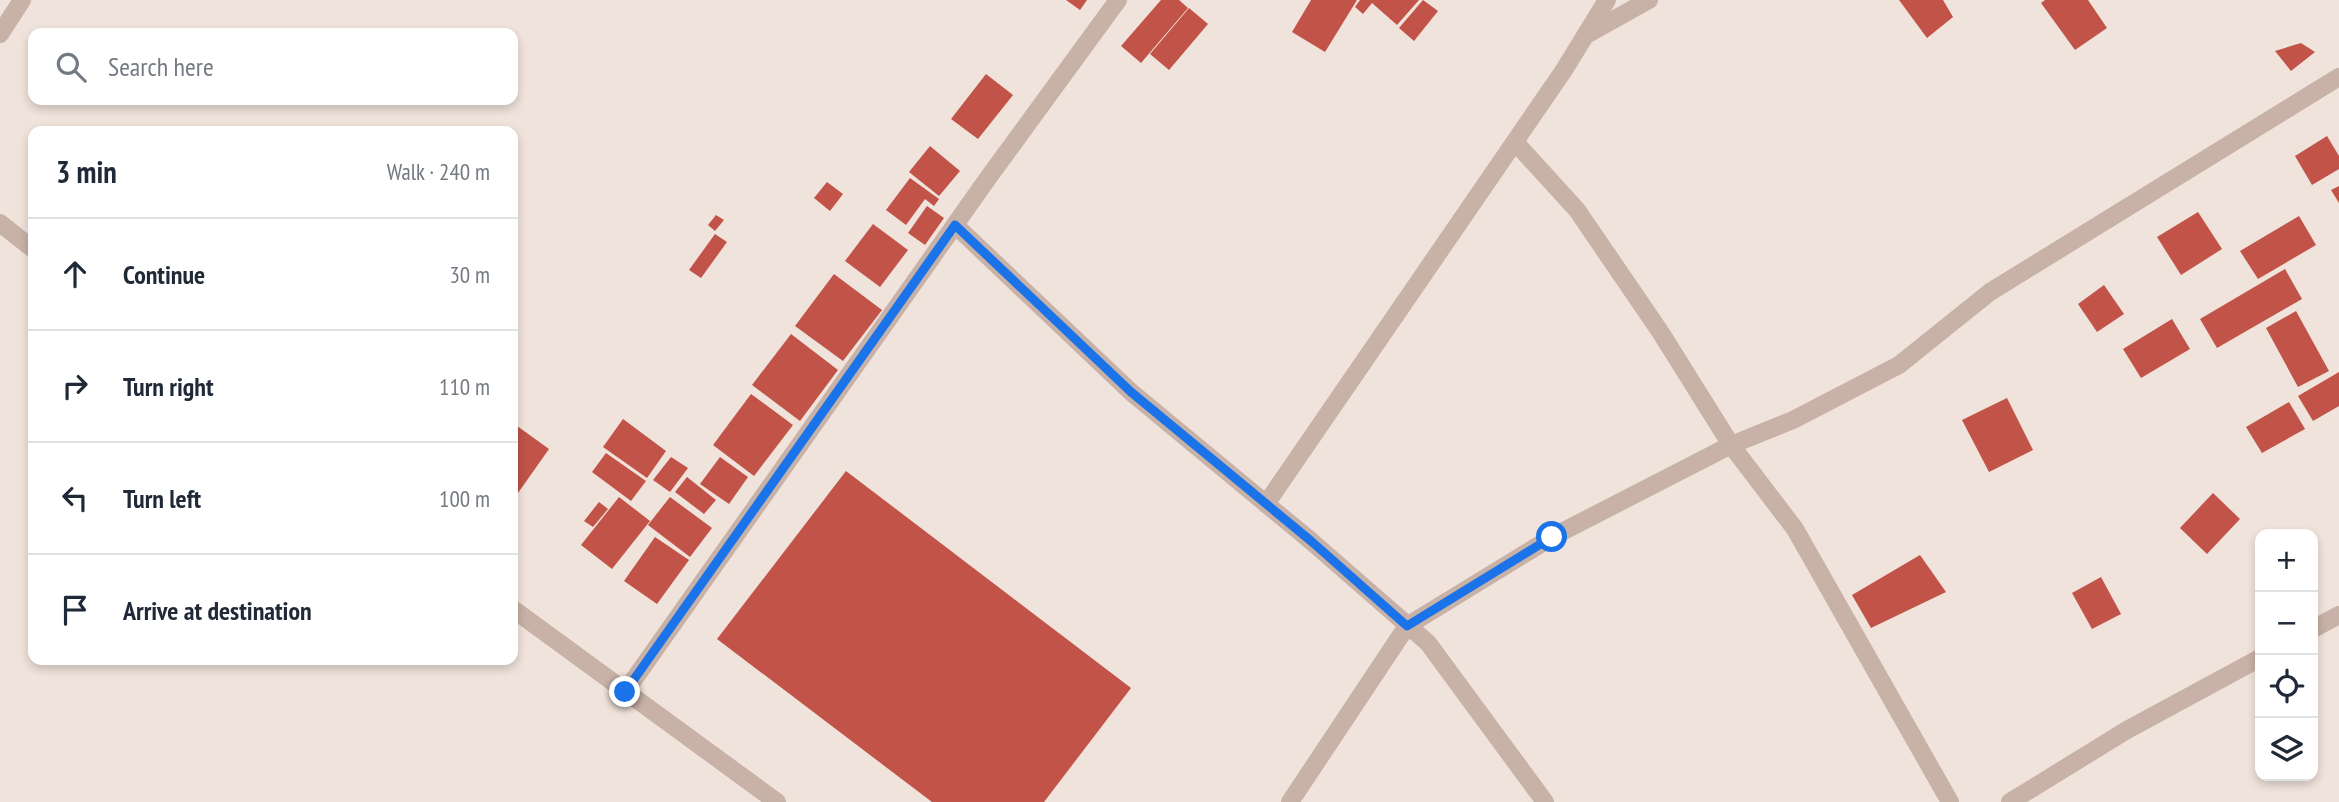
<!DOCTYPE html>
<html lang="en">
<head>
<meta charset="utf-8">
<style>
  :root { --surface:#fff; --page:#f6f6f7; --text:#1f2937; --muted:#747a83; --line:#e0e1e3 }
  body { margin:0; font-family:"PT Sans Narrow",sans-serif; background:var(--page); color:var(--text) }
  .controls { position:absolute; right:21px; bottom:21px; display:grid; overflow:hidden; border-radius:14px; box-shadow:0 4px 10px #0003 }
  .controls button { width:63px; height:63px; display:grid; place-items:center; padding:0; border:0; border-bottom:2px solid var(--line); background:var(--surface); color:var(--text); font:35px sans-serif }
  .stop { position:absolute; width:21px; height:21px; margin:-16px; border:5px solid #1a73e8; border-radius:50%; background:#fff }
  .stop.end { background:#1a73e8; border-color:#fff; box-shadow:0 2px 7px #0008 }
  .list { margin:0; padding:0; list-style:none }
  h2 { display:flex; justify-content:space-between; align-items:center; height:91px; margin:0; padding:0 28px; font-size:30px }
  h2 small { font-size:23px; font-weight:400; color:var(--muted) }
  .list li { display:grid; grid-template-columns:46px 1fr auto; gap:21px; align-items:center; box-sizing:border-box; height:112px; padding:0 28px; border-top:2px solid var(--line) }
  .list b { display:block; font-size:26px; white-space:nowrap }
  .list em { font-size:23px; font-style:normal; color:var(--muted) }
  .icon { flex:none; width:38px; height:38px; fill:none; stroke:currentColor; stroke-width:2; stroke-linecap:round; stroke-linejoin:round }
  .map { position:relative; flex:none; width:2339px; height:802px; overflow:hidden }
  .search { position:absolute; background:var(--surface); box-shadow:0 4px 10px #0003; left:28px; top:28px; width:490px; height:77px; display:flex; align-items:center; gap:18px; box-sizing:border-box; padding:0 24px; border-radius:14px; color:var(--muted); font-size:26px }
  .panel { position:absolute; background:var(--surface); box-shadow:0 4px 10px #0003; left:28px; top:126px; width:490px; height:539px; border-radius:14px }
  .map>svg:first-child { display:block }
  .building { fill:#c15348 }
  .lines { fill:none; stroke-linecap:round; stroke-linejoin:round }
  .minor { stroke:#c8b1a7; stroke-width:18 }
  .route { stroke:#1a73e8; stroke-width:9 }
</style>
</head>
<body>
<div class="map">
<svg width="2339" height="802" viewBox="0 0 2339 802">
  <rect width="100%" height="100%" fill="#f0e3db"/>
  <g class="building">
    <polygon points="1066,0 1087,0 1080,10"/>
    <polygon points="1161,0 1179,0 1188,8 1141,63 1121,46"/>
    <polygon points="1311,0 1357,0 1325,52 1292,32"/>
    <polygon points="1360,0 1419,0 1397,25 1372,3 1363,14 1355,7"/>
    <polygon points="1423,0 1438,11 1414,41 1399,28"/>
    <polygon points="1899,0 1943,0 1953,17 1927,38"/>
    <polygon points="2045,0 2088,0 2107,28 2075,50 2041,3"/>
    <polygon points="1189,8 1208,24 1169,70 1150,54"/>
    <polygon points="2301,43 2315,52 2291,71 2275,51"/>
    <polygon points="986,74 1013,95 978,139 951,119"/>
    <polygon points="2327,136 2339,156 2339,169 2312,185 2295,156"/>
    <polygon points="930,146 960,171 939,196 909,172"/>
    <polygon points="910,178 939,199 934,206 925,199 906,225 886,210"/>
    <polygon points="827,182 843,194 830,211 814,198"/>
    <polygon points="2339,186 2339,203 2331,190"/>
    <polygon points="927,206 944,218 925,245 908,233"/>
    <polygon points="2198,212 2222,249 2181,275 2157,237"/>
    <polygon points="716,215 724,220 715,231 708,225"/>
    <polygon points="2299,216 2316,245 2258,279 2240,251"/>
    <polygon points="873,224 908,250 880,287 845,261"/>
    <polygon points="715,234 727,242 701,278 689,270"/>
    <polygon points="2285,269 2302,299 2217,348 2200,319"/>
    <polygon points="834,274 882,310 843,361 795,326"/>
    <polygon points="2104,285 2124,314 2097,332 2078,304"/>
    <polygon points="2296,311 2329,371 2298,387 2266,328"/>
    <polygon points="2172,319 2190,349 2141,378 2123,349"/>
    <polygon points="791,334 838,370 800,421 752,385"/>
    <polygon points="2339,372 2339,406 2313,421 2298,396"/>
    <polygon points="751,394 793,425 754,476 713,445"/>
    <polygon points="2007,398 2033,450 1989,472 1962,420"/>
    <polygon points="2289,402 2305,429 2262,453 2246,427"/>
    <polygon points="623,419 666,451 647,478 603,447"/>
    <polygon points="513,423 549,449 518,493 513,490"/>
    <polygon points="606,453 646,481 631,501 592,472"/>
    <polygon points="671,457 688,468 670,492 653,480"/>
    <polygon points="720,457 748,477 729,504 700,484"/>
    <polygon points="846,471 1131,688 1044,802 932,802 717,639"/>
    <polygon points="687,477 716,500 704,514 675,492"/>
    <polygon points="2213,493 2240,519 2207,554 2180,528"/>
    <polygon points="619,497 650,521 612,569 581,545"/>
    <polygon points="670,497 712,528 690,557 648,525"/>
    <polygon points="599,502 608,509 593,527 584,521"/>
    <polygon points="655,537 689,560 657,604 624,581"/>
    <polygon points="1920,555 1946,592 1871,628 1852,595"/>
    <polygon points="2101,577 2121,614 2092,629 2072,593"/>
  </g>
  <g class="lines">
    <g class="minor">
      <polyline points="0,34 22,0"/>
      <polyline points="1588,34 1649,0"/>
      <polyline points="1515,142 1577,210 1661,333 1731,445 1795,529 1950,802"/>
      <polyline points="0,223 33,249"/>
      <polyline points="955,225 1131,392 1311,541 1428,643 1545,802"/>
      <polyline points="1266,504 1564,70 1607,0"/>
      <polyline points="513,609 777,802"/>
      <polyline points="2313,629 2339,615"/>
      <polyline points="625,692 988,178 1118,0"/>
      <polyline points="1290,802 1407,626 1552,537 1731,445 1793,420 1899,365 1990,292 2339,77"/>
      <polyline points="2010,802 2127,730 2260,658"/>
    </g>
  </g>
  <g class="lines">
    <polyline class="route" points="625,692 955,225 1131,392 1311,541 1407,626 1552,537"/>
  </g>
</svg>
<div class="controls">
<button>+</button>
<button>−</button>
<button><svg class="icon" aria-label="locate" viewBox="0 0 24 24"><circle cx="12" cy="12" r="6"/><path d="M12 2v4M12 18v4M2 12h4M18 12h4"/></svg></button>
<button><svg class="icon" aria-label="layers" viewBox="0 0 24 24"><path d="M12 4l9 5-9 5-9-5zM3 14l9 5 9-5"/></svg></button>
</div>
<div class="stop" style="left:1552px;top:537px"></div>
<div class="stop end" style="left:625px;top:692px"></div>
<div class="search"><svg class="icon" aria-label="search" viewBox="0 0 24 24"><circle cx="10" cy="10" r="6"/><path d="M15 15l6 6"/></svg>Search here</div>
<section class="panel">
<h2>3 min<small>Walk · 240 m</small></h2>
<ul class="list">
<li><svg class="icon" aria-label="ahead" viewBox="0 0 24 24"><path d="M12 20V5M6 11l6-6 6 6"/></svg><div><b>Continue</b></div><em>30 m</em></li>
<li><svg class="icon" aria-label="right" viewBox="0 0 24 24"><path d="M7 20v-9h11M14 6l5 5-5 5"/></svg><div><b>Turn right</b></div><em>110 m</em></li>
<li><svg class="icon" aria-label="left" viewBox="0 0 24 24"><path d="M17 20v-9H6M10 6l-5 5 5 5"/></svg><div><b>Turn left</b></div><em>100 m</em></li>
<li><svg class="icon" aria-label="arrive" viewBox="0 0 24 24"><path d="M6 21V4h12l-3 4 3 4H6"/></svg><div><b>Arrive at destination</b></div></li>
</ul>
</section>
</div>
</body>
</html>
